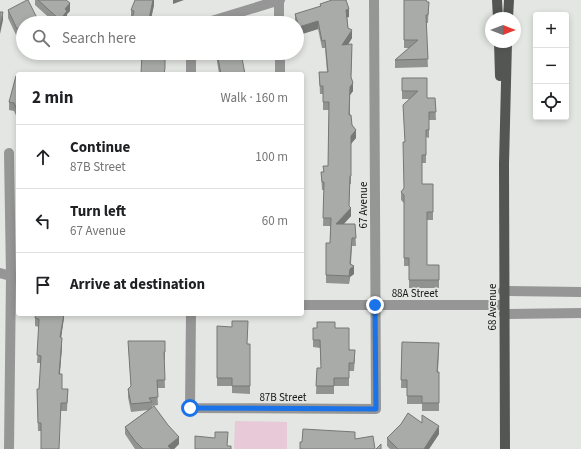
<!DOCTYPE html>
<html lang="en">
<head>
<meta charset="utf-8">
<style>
  :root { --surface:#fff; --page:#f6f6f6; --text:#202124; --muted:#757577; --line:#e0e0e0 }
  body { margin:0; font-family:"Source Sans 3",sans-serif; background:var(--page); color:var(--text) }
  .controls { position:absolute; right:12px; top:12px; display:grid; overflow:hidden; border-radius:4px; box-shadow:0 2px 6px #0003 }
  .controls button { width:36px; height:36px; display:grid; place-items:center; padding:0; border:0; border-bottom:1px solid var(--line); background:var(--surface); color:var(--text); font:20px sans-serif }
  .compass { position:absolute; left:485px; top:12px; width:36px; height:36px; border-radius:50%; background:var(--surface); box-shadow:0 2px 6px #0003; rotate:90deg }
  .stop { position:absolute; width:12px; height:12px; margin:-9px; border:3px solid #1a73e8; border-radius:50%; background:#fff }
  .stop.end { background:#1a73e8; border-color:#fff; box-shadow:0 1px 4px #0008 }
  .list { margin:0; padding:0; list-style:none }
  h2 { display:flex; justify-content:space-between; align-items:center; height:52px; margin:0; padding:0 16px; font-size:17px }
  h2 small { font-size:13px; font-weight:400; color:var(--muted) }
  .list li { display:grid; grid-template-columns:26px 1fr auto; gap:12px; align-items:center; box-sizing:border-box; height:64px; padding:0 16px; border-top:1px solid var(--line) }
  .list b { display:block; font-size:15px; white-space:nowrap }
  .list p { margin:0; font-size:13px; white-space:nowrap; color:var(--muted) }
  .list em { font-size:13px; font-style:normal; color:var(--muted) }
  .icon { flex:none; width:22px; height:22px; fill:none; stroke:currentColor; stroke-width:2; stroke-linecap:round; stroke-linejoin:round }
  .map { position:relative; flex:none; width:581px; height:449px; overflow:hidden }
  .search { position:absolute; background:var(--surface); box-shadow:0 2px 6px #0003; left:16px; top:16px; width:288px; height:44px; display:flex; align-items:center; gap:10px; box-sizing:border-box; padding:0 14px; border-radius:22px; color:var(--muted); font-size:15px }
  .panel { position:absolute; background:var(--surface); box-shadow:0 2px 6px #0003; left:16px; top:72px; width:288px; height:244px; border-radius:4px }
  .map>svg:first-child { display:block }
  .green { fill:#e8c9d8 }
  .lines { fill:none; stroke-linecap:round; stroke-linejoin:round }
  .minor { stroke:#959695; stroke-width:10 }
  .major { stroke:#545653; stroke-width:10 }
  .wall { fill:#919390 }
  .shaded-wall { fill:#767876 }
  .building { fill:#a9aba8; stroke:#767876 }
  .route { stroke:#1a73e8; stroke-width:5 }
  .labels { text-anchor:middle; stroke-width:3.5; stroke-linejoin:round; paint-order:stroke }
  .street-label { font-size:11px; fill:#161716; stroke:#e4e6e3 }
</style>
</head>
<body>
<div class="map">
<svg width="581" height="449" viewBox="0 0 581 449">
  <rect width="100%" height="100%" fill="#e4e6e3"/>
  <polygon class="green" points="235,421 287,422 287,449 234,449"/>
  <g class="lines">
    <g class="minor">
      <polyline points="279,0 279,23"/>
      <polyline points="205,23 280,0"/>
      <polyline points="191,53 191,74"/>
      <polyline points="280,53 280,74"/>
      <polyline points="0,273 18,278"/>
      <polyline points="503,291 581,292"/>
      <polyline points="302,305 503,305"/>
      <polyline points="191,314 190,408 376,409 374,0"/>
      <polyline points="504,314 581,313"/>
      <polyline points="9,449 11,276 9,153"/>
    </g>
    <g class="major">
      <polyline points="497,0 498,18"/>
      <polyline points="508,18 509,0"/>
      <polyline points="499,42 500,76"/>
      <polyline points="505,449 504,164 507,42"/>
    </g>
  </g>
  <g class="wall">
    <polygon points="35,0 66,0 70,11 67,14 67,19 64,23 55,23 35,5"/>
    <polygon points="154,0 154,5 151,19 158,23 131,18 131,10"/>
    <polygon points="404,0 429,2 428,23 426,23 428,67 395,68 395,60 409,48 404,48"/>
    <polygon points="320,4 349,17 347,17 348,28 352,38 348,45 352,52 351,78 353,91 350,95 350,115 352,125 356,138 351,143 351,184 350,184 349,206 351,216 344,224 355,224 356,246 352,246 351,264 354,274 350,277 349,284 326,283 326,243 330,243 330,226 323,226 324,190 322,190 321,172 323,172 328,166 329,110 323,110 323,94 320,94 319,72 327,72 325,48 322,48 318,29 299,35 297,29 297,23 295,23 295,14 320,7"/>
    <polygon points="8,10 39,23 23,23 23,34 17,37 8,18"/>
    <polygon points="217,54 245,74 219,74 217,61"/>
    <polygon points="18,77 18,120 14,111 9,110 9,102"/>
    <polygon points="402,78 427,98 435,98 436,120 429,120 429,138 426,137 426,163 422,163 422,184 433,184 433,220 427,220 427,265 439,265 439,288 409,288 409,266 404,266 404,203 401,200 401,192 404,189 405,142 403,105 410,99 402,99"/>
    <polygon points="64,314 61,338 62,346 60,374 62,389 68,389 67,411 61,411 41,431 38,431 37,389 39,389 41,363 37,363 39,327 35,326 35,318"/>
    <polygon points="217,326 247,344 250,344 250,394 232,393 232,386 217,386"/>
    <polygon points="313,328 335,328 355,357 354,371 349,371 349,386 334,386 334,394 316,394 317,368 321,368 320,348 313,347"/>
    <polygon points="128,341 165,341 165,360 164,360 165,388 157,388 158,405 152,406 152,408 179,444 174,449 135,449 125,434 125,427 148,410 131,412 128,397 128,389 131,387"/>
    <polygon points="402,342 439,351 438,372 439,372 439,411 422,411 422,404 407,404 407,388 401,388"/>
    <polygon points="439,434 429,449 390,449 387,446 387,438"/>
  </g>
  <g class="shaded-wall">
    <polygon points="153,0 154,0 154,5 150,23 149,19"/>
    <polygon points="173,0 184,0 173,4"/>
    <polygon points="70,3 70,11 67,14 67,19 64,23 60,23 60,20 65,9"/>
    <polygon points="349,9 349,17 346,18 346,10"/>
    <polygon points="3,12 3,20 0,34 0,26"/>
    <polygon points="318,21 318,29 299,35 299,27"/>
    <polygon points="23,26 23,34 17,37 17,29"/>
    <polygon points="352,30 352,38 342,53 342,45"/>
    <polygon points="353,83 353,91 350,95 350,87"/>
    <polygon points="356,130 356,138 351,144 351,136"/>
    <polygon points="351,208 351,216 336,232 336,224"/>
    <polygon points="352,238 350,269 354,266 354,274 350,277 349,284"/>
    <polygon points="64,314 64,318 60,345 60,337"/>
    <polygon points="62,338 62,346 59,382 59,374"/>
    <polygon points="439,426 439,434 429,449 424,449"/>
    <polygon points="179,437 179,444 174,449 168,449 168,446"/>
  </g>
  <g class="building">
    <polygon points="27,0 28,0 39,22 37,23 23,23 23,26 17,29 8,10"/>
    <polygon points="38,0 66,0 70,3 65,9 67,11 60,20"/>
    <polygon points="135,0 153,0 149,19 158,21 157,23 131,23 134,11 131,10"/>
    <polygon points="332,0 346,0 349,9 346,10 348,28 352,30 342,45 352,44 351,77 353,83 350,87 349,115 351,115 352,125 356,130 351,136 351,176 350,176 349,206 351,208 336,224 355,224 356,238 352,238 350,264 354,266 350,269 349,276 326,275 326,243 330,243 331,218 323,218 324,182 322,182 321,172 324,172 323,166 328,166 329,102 323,102 323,86 320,86 319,72 328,72 325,40 322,41 318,21 299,27 295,14 321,6 320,4"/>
    <polygon points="404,0 426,0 427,2 429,2 428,15 426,15 428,59 395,60 418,40 404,40"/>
    <polygon points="0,12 3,12 0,26"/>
    <polygon points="142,53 165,53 165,68 164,74 141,74"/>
    <polygon points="220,53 241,53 245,74 221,74 217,54"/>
    <polygon points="16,76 18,77 18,112 14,103 9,102"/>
    <polygon points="402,78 427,78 427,98 435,98 436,112 429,112 429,130 426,130 426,155 422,155 422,184 433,184 433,212 427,212 427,265 439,265 439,280 409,280 409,258 404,258 404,195 401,192 404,188 403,142 405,142 403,105 418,91 402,91"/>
    <polygon points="36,314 64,314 60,337 62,338 59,374 62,374 62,389 68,389 67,403 61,403 59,449 41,449 41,423 38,423 37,389 39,389 41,356 37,355 39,319 35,318"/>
    <polygon points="232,321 248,321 247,344 250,344 250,386 232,386 232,378 217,378 217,326 232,327"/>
    <polygon points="317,322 335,322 335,328 349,328 349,350 355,350 354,363 349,363 349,378 334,378 334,386 316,386 317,368 321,368 320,340 313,340 313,328 317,328"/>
    <polygon points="128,341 165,341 165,352 164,352 165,380 157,380 158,397 149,398 152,402 131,404 128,389 131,386"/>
    <polygon points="402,342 439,343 437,372 439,372 439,403 422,403 422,396 407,396 407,380 401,380"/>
    <polygon points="154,406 168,425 179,437 168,446 171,449 143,449 135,441 125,427"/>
    <polygon points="408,413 422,423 422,415 439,426 424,449 398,449 387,438 401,424"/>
    <polygon points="303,429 355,432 355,439 373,436 375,449 300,449 300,442 302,442"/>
    <polygon points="215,432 228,432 227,446 231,446 231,449 195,449 195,436 215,438"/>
    <polygon points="381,444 381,449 376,449"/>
  </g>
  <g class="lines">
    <polyline class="route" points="190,408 376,409 375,305"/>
  </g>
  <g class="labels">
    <g class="street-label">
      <text transform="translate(363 205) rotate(-90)" y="4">67 Avenue</text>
      <text x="415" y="297">88A Street</text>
      <text transform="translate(492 307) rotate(-90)" y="4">68 Avenue</text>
      <text x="283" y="401">87B Street</text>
    </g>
  </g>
</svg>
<div class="controls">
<button>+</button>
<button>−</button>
<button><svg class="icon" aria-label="locate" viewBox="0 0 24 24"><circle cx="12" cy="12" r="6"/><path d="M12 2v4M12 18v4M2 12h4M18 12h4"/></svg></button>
</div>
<svg class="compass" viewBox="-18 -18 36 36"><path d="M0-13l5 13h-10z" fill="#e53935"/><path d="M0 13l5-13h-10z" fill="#757577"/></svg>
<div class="stop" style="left:190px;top:408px"></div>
<div class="stop end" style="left:375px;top:305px"></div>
<div class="search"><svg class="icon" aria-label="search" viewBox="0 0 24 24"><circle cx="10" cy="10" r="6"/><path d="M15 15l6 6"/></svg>Search here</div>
<section class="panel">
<h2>2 min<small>Walk · 160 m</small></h2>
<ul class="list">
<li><svg class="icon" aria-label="ahead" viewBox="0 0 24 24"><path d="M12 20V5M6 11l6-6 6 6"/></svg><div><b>Continue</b><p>87B Street</p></div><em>100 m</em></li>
<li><svg class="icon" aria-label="left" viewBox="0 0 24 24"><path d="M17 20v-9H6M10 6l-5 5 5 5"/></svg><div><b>Turn left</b><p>67 Avenue</p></div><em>60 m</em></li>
<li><svg class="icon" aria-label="arrive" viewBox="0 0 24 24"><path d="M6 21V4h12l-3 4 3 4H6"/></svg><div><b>Arrive at destination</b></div></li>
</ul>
</section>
</div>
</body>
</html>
